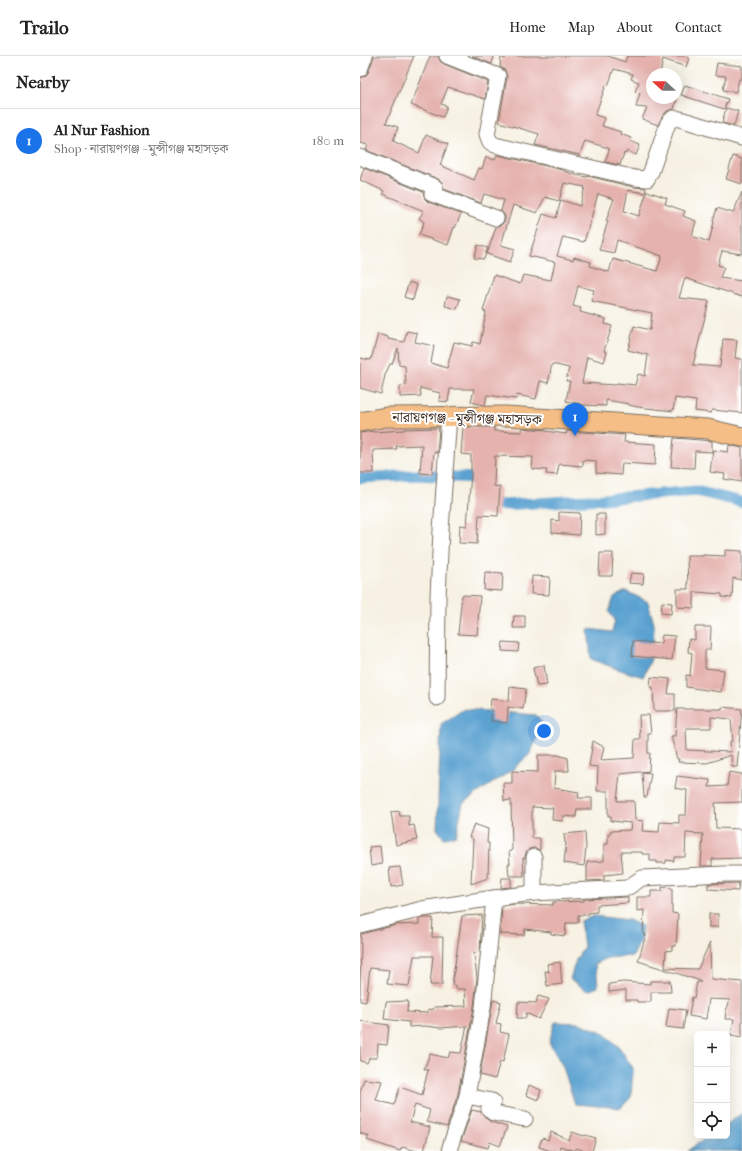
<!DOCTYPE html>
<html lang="en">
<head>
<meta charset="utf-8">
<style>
  :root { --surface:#fff; --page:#f6f6f6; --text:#222; --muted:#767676; --line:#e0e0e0; --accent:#1a73e8 }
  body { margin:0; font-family:"IM FELL French Canon","Noto Serif Bengali",serif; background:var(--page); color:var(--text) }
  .controls { position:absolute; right:12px; bottom:12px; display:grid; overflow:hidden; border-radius:6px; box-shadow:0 4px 16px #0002 }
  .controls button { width:36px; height:36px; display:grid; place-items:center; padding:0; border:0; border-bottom:1px solid var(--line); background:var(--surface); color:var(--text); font:20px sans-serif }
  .compass { position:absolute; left:286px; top:12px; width:36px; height:36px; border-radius:50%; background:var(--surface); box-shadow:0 4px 16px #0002; rotate:291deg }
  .you { position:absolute; left:184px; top:675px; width:14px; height:14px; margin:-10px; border:3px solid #fff; border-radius:50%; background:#1a73e8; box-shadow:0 0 0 6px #1a73e833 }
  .badge { display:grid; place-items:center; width:26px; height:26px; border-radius:50%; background:var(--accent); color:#fff; font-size:13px; font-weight:700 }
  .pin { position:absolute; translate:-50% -33px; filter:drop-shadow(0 1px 2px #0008) }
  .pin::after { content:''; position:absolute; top:21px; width:14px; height:12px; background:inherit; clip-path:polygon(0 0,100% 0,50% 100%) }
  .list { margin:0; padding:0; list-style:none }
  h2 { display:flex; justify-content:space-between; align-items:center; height:52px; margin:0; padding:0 16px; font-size:17px }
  h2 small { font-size:13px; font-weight:400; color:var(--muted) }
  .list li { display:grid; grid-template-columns:26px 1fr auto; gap:12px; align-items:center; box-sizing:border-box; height:64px; padding:0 16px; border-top:1px solid var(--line) }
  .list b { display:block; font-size:15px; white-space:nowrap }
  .list p { margin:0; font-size:13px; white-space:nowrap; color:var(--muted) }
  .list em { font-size:13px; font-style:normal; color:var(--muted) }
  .icon { flex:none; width:22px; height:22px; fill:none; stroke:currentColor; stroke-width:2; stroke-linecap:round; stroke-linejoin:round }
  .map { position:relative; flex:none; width:382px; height:1095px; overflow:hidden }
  header { display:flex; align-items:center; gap:24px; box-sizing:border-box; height:56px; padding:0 20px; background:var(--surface); border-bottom:1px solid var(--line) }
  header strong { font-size:19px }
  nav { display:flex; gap:22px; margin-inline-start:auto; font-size:14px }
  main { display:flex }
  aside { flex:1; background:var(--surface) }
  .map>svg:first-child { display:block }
  .water { fill:#5aa1d0; stroke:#4a6677 }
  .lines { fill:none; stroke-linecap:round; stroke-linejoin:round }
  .canal { stroke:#5aa1d0; stroke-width:11 }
  .building { fill:#e5b2ae; fill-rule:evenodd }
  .minor-casing { stroke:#7c7063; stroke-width:17 }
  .major-casing { stroke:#7c7063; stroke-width:21 }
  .minor { stroke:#fff; stroke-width:15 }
  .major { stroke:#f5be86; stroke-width:19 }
  .labels { text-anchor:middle; stroke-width:4; stroke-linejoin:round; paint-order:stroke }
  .street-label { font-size:14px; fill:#3b2a1e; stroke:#fff }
</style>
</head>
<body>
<header>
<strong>Trailo</strong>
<nav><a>Home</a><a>Map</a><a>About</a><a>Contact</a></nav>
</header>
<main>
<aside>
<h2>Nearby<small></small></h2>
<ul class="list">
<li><span class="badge">1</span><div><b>Al Nur Fashion</b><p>Shop · নারায়ণগঞ্জ - মুন্সীগঞ্জ মহাসড়ক</p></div><em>180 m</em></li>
</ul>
</aside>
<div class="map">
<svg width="382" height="1095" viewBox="0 0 382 1095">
  <rect width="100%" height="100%" fill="#fff"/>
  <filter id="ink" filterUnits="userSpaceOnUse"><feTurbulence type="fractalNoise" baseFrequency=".025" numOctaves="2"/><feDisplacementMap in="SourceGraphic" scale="8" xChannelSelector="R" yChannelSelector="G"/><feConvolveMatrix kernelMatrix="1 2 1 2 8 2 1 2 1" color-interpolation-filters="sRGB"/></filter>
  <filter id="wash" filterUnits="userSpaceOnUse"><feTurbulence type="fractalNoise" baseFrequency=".012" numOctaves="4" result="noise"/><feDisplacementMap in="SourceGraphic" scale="16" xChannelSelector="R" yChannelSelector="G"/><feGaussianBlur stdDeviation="0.9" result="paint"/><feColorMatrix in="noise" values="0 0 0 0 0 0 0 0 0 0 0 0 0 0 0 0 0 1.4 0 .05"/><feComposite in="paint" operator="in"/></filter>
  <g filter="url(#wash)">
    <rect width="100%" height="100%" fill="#f6f1e2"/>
    <g class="water">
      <polygon points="266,535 288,546 294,568 293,599 283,621 257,613 231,603 228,573 252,576 255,564 249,556 254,541"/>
      <polygon points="104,653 176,659 183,668 170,698 152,714 103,747 96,780 84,782 77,773 81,668"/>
      <polygon points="234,860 269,864 282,870 280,886 273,900 247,902 235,908 237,918 238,931 227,935 210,923 216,904 224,890 220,865"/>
      <polygon points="195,966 219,967 242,976 259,991 273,1012 271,1041 261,1052 215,1048 203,1011 189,986"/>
      <polygon points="382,1057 382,1095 327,1095 349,1080 367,1080 367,1068"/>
    </g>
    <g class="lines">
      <polyline class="canal" points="0,422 56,419 117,422 122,440 141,449 243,443 336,435 382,446"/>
    </g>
    <g id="blocks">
      <g class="building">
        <path d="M14 0H54L26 67 38 71 33 85 59 97 66 79 88 88 80 109 114 124 119 112 122 113 126 101 135 104 137 99 195 112 216 119 227 121 228 120 273 131 286 132 285 137 268 134 264 155 279 160 287 135 307 142 305 148 325 155 323 160 336 165 332 180 349 186 354 166 353 165 357 152 373 157 382 136V198L362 195 358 209 364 211 360 222 382 225V241L325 222 319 242 349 245 333 309 360 311 363 283 377 284 375 302 382 303V357L352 354 351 357 335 355 336 345 315 342 313 355 278 351 269 349V348L246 344V350L222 349V348L206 345 210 325H206L209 312 192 308 188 327 180 325 176 343 157 339 156 343 127 339 125 349H123L111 346 114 333H90L88 346 79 345 80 337 60 332 61 340 40 341V330L46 329 45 310 39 309 38 292 32 308H30L25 319 21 338 0 332V302L11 304 18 278 28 281V283L44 286 47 275 57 277 55 286 74 290 71 307 87 312 94 286 112 290 113 286 120 288 126 256 123 255 134 219 160 228 163 219 191 224 195 206 169 200 183 158 196 162 201 144 220 150 225 131 204 127 199 145 185 141 177 157 153 149 141 189 155 193 150 206 127 198 136 171 141 169 145 165V160L141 155 144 144 124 138 121 147 84 133 82 126 78 123 6 94 8 89 0 87V22L5 20 8 17ZM238 138 254 143 246 165H248L239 194 254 197 257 184 302 200 297 215 253 203 249 216 230 210 231 206 214 201 213 204 197 200 203 181 224 186ZM218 230 234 234 231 245 292 257 290 274 274 270 268 294 288 299 285 320 278 318 275 329 257 327 256 329 222 327 227 301 244 306 247 296 244 295 252 270 245 268 246 263 220 256 221 252 213 250Z"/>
        <polygon points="70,0 78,0 80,5 84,8 128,26 125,43 88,31 81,48 87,50 83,61 51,49"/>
        <polygon points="112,0 134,0 132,8"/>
        <polygon points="146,0 248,0 265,6 267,0 324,0 329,2 326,11 303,3 300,18 292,18 292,42 317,42 314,53 307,55 302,61 298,69 282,63 287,52 276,51 280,37 275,36 279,26 271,23 273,18 254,13 248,30 246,29 235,59 245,62 242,70 261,76 260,78 271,82 270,85 280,89 276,99 267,95 266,98 264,97 260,109 245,106 249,94 248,92 225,85 220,99 175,89 179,78 139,66 147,21 145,14 140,11 141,1 145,3"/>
        <polygon points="357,7 382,10 382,23 379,23 376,36 363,34 366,20 355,19"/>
        <polygon points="325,29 368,43 364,53 321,39"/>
        <polygon points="366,52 378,55 374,70 362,67"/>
        <polygon points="373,100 382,103 382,128 366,123"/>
        <polygon points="4,112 63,136 65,143 68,146 101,158 95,172 94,171 88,189 59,179 64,166 59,162 64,155 23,138 24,135 0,124"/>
        <polygon points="118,189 128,192 124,203 114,202"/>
        <polygon points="49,226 57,229 53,244 44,241"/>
        <polygon points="87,240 100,243 97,253 85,250"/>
        <polygon points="103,371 134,371 134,375 162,376 162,372 186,374 186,375 206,378 207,375 265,379 264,386 296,388 295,409 262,407 261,419 236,417 236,405 223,404 223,410 199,408 197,419 186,418 187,414 172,413 173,401 135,400 134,430 140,431 138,460 119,459 117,488 99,487 100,469 107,470 111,417 111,399 101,398"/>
        <polygon points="79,372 77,397 74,396 72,418 60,417 62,389 36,390 37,393 13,394 14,417 0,417 0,377 13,375 13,376 44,374 44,373"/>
        <polygon points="314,382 352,385 352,396 335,395 334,412 311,411"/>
        <polygon points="369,389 382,392 382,426 364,423 365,418 350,416 353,394 368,396"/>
        <polygon points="199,456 220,457 219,479 192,477 192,464 199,465"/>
        <polygon points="236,458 245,458 245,478 236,479"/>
        <polygon points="365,494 382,495 382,524 373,522 372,542 362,541 362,538 336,536 334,537 334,552 317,551 317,533 328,533 327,500 343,500 343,499 365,500"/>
        <polygon points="240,497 253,497 252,520 239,520"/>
        <polygon points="125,516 143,517 142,535 124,534"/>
        <polygon points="271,517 284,518 283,528 269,527"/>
        <polygon points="172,520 190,521 189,539 171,538"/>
        <polygon points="102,539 120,540 117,579 98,578"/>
        <polygon points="302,546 312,547 311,558 301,557"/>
        <polygon points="154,560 165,560 165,572 153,572"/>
        <polygon points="335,571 351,571 350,594 345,594 345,612 364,614 361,636 326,631 326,619 330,620 332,597 328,596 329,583 335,584"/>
        <polygon points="302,579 315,580 312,604 272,600 273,585 301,588"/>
        <polygon points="143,586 159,587 158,596 142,595"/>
        <polygon points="184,609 187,629 177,630 173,612"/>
        <polygon points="291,621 310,623 308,638 315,638 315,655 294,655 293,631 290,631"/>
        <polygon points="150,631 166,633 163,653 148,651 147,667 131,665 132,653 130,653 131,643 149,645"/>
        <path d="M362 651 382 653 377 711H372L371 699 347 707 318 706 319 703H317L311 680H315L317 653H362ZM351 661 371 663 373 685H370L371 696 327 694 326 672H351Z"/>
        <polygon points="279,659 289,659 291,677 288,677 288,697 290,697 289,715 260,718 257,745 274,745 275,764 283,765 282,775 299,776 300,766 319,767 319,759 326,759 327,734 315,732 317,720 350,724 349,731 367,730 369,716 382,718 382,746 355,747 356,772 382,773 382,802 352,803 352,810 341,810 343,778 326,777 325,801 314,801 314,805 306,804 306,807 297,807 297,805 290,805 290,798 282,798 282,796 261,796 263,817 244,819 244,824 227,825 227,806 244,805 244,788 248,788 248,778 250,778 250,775 270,774 271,767 251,765 251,760 248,760 248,735 237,735 238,711 229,710 233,685 244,691 241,704 274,702 275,683 280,683"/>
        <polygon points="178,699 198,699 208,702 209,715 195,715 194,732 219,736 218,742 232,742 232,753 217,753 216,761 203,760 203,765 192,764 193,752 172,751 172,782 180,782 180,794 174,792 169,793 166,796 165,802 163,802 164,820 149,820 148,808 150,808 149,795 152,795 151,744 144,745 143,727 152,727 152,715 178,716"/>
        <polygon points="282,716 291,717 287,741 284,741"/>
        <polygon points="39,755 40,760 49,760 49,770 54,769 57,784 36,789 31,756"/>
        <polygon points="114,768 128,773 127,787 129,787 128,822 111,828 113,783 109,781"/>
        <polygon points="225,776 226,791 224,810 204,807 206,787 205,787 204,778"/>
        <polygon points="20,790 22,808 11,810 9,791"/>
        <polygon points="39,811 40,811 43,829 31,831 29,812"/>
        <polygon points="142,822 151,822 151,831 141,832"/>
        <polygon points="379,827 378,835 348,833 348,828"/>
        <polygon points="302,831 312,832 312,857 318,858 316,890 312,890 312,894 306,895 305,912 338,913 350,886 351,923 382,926 382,981 371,979 374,963 365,963 366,955 370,944 349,943 346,963 329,960 332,941 334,942 337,926 341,926 338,924 278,905 286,879 283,878 284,854 277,855 277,841 291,841 291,835 302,835"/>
        <polygon points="268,841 268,847 237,849 237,856 228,857 228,859 218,859 218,867 206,867 205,880 191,878 191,876 165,873 164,879 140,878 140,869 141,869 142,850 155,848 193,849 193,846 197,846 224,845 224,843"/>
        <rect x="349" y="858" width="9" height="13"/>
        <polygon points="122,859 120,896 114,897 117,922 114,951 98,1038 87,1071 67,1066 70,1054 55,1049 50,1066 70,1071 64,1095 57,1095 42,1091 40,1095 7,1084 9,1080 0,1077 0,1036 4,1023 22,1025 16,1044 34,1049 40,1031 62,1039 68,1014 64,1013 70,998 88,1002 90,996 101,997 107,970 81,972 65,970 49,971 49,966 24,963 26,946 48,945 47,956 68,957 68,954 74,953 74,951 106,950 105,933 96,933 96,929 92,929 102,860"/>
        <polygon points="62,862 73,862 72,881 83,881 82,929 70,929 73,900 54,900 49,930 27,928 29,914 10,912 6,946 0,945 1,878 36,869 59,868 59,863"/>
        <polygon points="200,906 202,928 187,930 185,915 189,916 187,908"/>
        <polygon points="290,925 310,925 311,936 291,936 291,946 277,946 277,944 266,944 266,934 249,936 249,928 263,926 290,928"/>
        <polygon points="178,940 189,943 179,963 166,957 166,962 157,962 158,946 176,947"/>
        <polygon points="133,944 141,946 136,967 141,968 140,976 149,978 143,1006 140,1005 135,1023 120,1019"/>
        <polygon points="309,952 326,954 323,973 306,971"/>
        <polygon points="0,965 29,969 27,989 18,988 17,1002 9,1002 7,1007 0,1005"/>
        <polygon points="169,1029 181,1034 178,1044 166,1039"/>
        <polygon points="112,1054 121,1056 127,1063 131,1066 147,1071 140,1090 130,1086 128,1092 101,1085"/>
        <polygon points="191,1076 209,1084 212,1076 224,1080 225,1079 236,1082 232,1095 225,1095 216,1092 215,1095 200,1090 199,1095 191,1095 179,1091 182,1082 188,1084"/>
      </g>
    </g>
  </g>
  <g filter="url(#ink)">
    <use href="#blocks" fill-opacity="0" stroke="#7c7063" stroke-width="1"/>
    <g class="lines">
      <g class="minor-casing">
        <g id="minor">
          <polyline points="87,0 138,20 127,78 130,86 135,89 275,122 287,123 291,116 308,67 313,62 320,63 382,82"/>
          <polyline points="0,13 5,0"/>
          <polyline points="0,101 75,131 72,138 136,162"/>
          <polyline points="77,642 78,541 81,474 89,360"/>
          <polyline points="174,837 174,801"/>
          <polyline points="0,869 62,853 134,842 174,837 267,832 282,822 364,818 382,818"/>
          <polyline points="107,1040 132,1045 133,1047 129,1053 133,1057 165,1063"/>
          <polyline points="91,1095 90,1091 107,1040 123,952 134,842"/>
        </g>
      </g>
      <g class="major-casing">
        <polyline id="major" points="0,366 26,361 146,360 348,373 382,381"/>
      </g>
      <use href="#minor" class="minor"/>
      <use href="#major" class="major"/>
    </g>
  </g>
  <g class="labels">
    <g class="street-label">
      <text transform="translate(107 362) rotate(1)" y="5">নারায়ণগঞ্জ - মুন্সীগঞ্জ মহাসড়ক</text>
    </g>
  </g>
</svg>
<div class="controls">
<button>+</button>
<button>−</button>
<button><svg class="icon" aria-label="locate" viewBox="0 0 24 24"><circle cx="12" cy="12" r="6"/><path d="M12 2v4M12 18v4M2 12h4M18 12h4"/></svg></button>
</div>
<svg class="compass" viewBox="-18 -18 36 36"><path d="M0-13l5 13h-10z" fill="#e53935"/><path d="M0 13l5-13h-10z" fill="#767676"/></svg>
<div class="you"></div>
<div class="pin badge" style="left:215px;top:380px">1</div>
</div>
</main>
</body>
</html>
